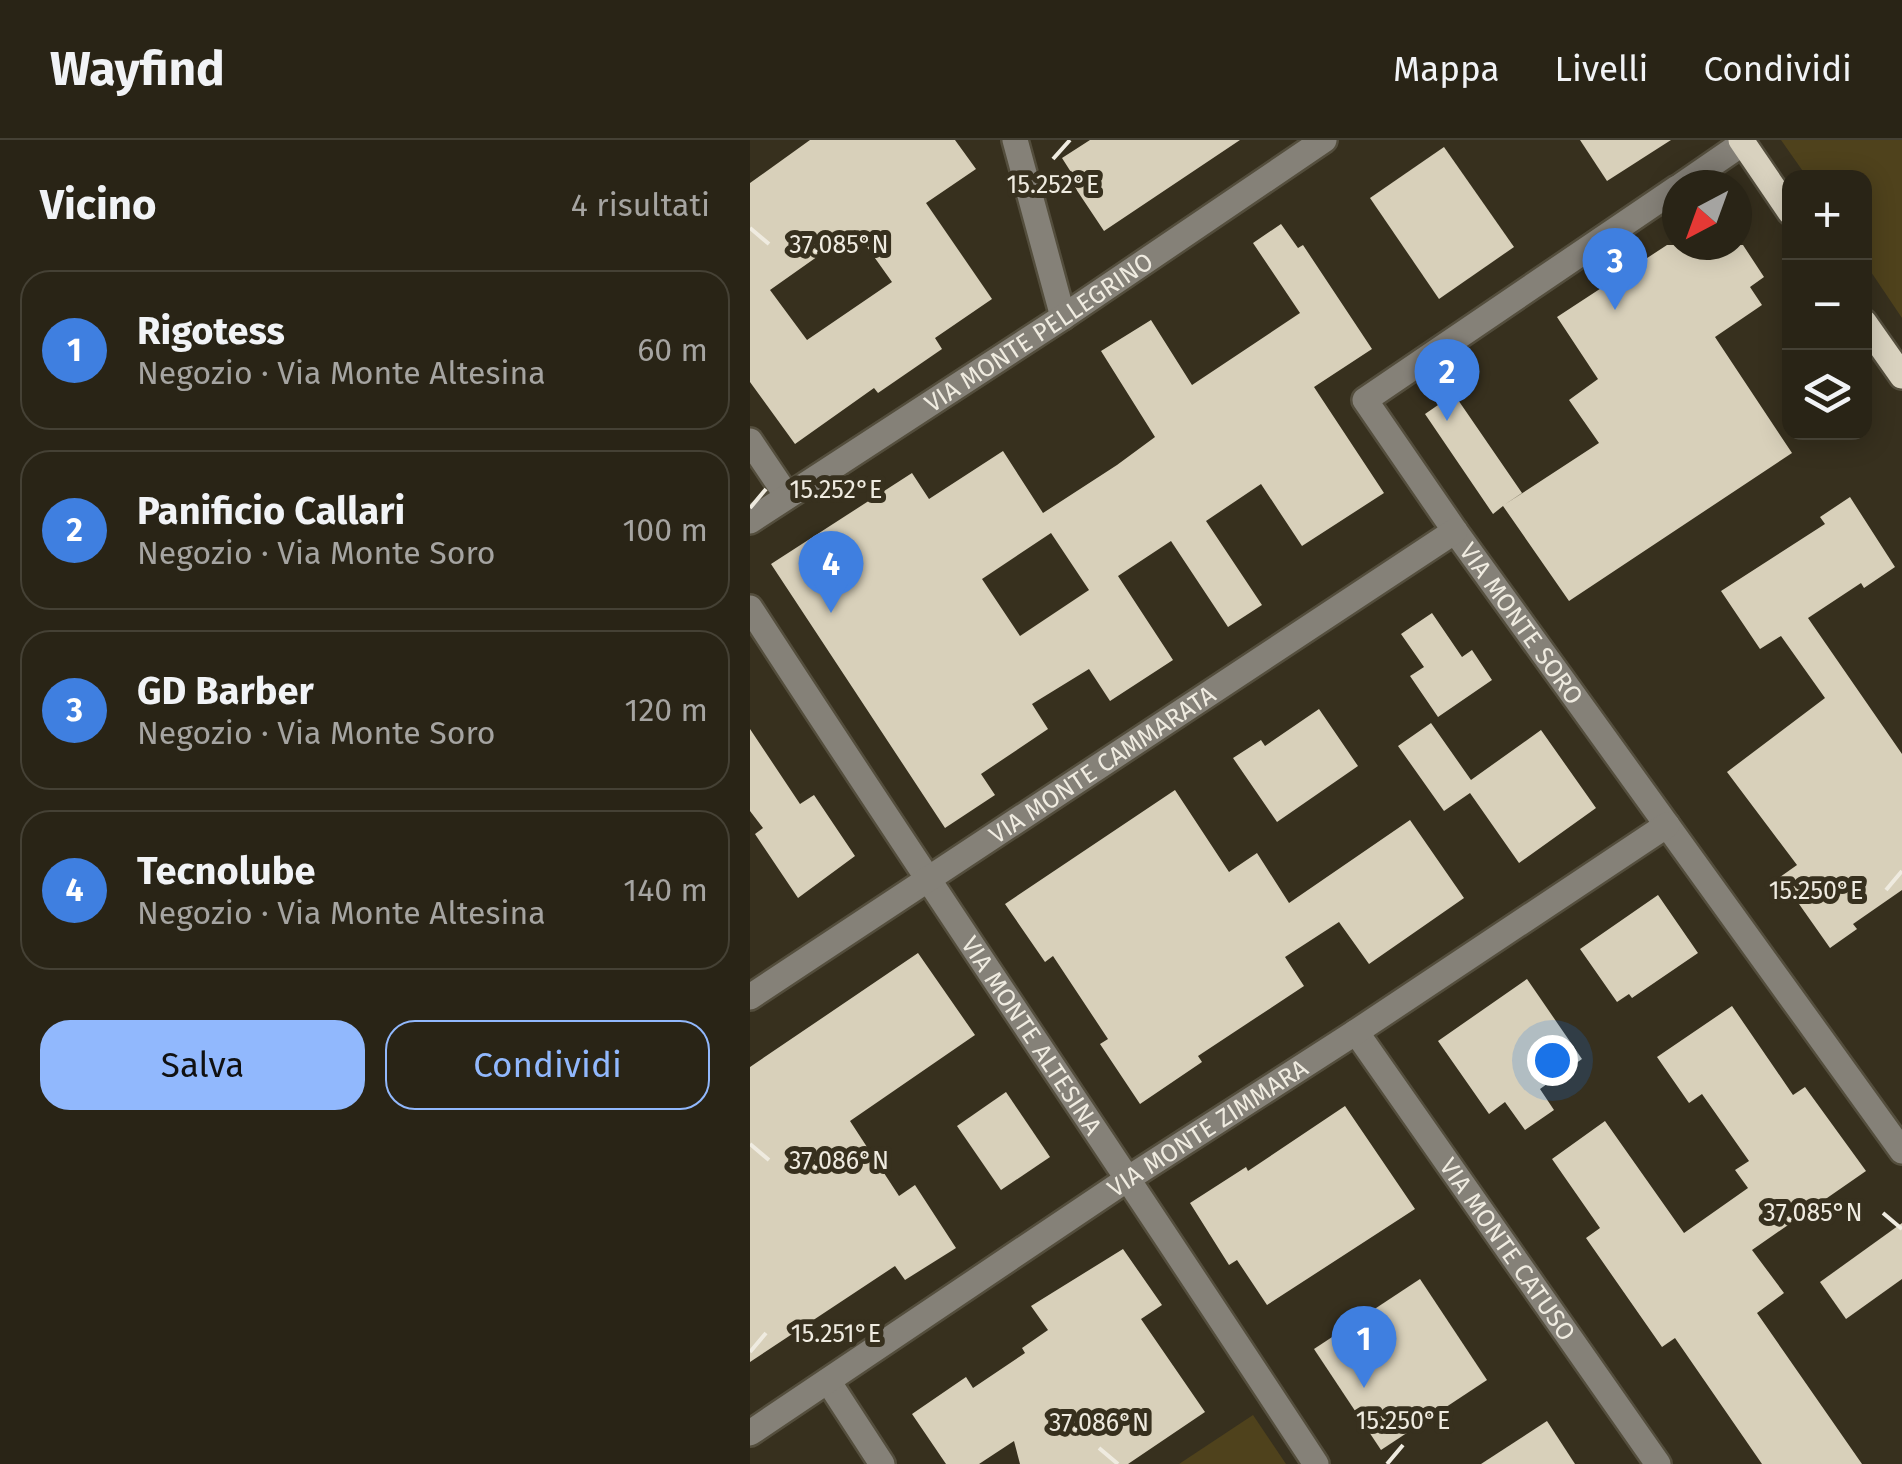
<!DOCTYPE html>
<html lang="it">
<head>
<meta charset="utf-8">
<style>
  :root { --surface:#292416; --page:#353023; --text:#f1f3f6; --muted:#a5a4a1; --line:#454135; --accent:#91b8fd }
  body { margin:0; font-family:"Fira Sans",sans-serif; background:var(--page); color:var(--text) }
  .controls { position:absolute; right:30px; top:30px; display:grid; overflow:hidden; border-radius:20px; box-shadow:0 5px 25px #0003 }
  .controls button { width:90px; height:90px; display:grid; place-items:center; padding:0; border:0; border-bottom:2px solid var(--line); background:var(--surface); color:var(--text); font:50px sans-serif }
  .compass { position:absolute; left:912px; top:30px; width:90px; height:90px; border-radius:50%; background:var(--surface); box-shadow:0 5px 25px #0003; rotate:221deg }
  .you { position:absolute; left:802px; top:920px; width:35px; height:35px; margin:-25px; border:8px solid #fff; border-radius:50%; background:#1a73e8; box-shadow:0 0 0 15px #1a73e833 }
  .badge { display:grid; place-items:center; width:65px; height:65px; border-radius:50%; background:var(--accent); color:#fff; font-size:32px; font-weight:700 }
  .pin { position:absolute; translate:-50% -82px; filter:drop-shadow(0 2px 5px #0008) }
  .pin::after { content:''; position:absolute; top:52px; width:35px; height:30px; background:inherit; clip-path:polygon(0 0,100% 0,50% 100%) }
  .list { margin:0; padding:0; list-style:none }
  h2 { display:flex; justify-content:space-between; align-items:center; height:130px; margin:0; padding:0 40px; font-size:42px }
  h2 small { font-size:32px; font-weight:400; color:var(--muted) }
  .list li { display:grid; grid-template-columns:65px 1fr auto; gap:30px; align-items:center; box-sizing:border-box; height:160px; margin:0 20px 20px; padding:0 20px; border:2px solid var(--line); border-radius:30px }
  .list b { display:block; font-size:38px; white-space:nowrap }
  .list p { margin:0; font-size:32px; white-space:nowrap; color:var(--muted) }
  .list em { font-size:32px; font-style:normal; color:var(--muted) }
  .actions { display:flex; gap:20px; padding:30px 40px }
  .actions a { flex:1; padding:22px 0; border:2px solid var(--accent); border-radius:30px; text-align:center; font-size:35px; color:var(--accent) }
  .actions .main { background:var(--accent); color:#111 }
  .icon { flex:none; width:55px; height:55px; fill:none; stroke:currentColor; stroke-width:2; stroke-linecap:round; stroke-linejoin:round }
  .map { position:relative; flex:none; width:1152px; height:1324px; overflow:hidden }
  header { display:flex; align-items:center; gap:60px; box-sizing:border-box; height:140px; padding:0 50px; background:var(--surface); border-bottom:2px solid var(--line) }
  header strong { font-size:48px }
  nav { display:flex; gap:55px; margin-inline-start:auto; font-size:35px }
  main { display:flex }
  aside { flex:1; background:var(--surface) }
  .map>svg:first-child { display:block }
  .green { fill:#4f421c }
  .building { fill:#d8d0ba; fill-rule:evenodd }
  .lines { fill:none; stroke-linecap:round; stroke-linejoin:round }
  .minor-casing { stroke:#544e3d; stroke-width:30 }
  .major-casing { stroke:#544e3d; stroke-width:30 }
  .minor { stroke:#858178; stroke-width:25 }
  .major { stroke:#d9d2bf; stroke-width:25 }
  .ticks { fill:none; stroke:#efebe0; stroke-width:4 }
  .labels { text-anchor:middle; stroke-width:10; stroke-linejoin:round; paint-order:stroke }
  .street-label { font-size:25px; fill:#efebe0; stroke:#37301e }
  .ticks-label { font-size:25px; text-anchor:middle; fill:#efebe0; stroke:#37301e; stroke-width:10; stroke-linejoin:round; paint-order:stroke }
</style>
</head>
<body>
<header>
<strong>Wayfind</strong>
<nav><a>Mappa</a><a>Livelli</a><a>Condividi</a></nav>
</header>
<main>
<aside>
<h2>Vicino<small>4 risultati</small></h2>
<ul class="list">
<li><span class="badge" style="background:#3f7fe0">1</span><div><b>Rigotess</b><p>Negozio · Via Monte Altesina</p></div><em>60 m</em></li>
<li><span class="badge" style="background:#3f7fe0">2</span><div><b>Panificio Callari</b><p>Negozio · Via Monte Soro</p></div><em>100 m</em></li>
<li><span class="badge" style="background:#3f7fe0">3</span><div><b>GD Barber</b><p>Negozio · Via Monte Soro</p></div><em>120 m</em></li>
<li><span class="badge" style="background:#3f7fe0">4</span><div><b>Tecnolube</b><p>Negozio · Via Monte Altesina</p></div><em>140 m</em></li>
</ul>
<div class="actions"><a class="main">Salva</a><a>Condividi</a></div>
</aside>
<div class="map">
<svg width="1152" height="1324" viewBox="0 0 1152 1324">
  <rect width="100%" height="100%" fill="#37301e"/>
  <g class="green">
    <polygon points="1031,0 1152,0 1152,178 1115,123 1114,38 1057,37"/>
    <polygon points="503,1275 536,1324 429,1324"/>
  </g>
  <g class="building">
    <path d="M60 0H205L226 29 176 63 242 159 185 198 192 209 128 253 124 248 45 304 0 242V43ZM105 90 142 142 57 200 20 150Z"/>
    <polygon points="340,0 490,0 354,91 322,43 326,40 312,18"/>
    <polygon points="830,0 921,0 857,41"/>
    <polygon points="694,7 764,107 689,159 620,58"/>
    <path d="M531 84 548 108 553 105 622 209 564 247 634 353 552 406 511 344 456 381 512 465 478 487 421 401 368 436 423 520 360 561 339 529 282 564 298 589 231 634 245 655 195 688 21 424 162 333 179 359 253 311 293 373 367 325 405 297 351 211 401 180 442 245 550 173 503 103ZM301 393 339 450 270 496 232 439Z"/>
    <polygon points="917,105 993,105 1014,137 1000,147 1012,165 965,197 1042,313 819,461 753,366 743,374 675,274 704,254 772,353 754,365 849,303 819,260 848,239 807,177"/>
    <polygon points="1100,357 1145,427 1114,448 1111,443 1058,478 1152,614 1152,750 1103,784 1107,789 1080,808 1030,737 1047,725 977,632 1075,558 1031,496 1010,509 971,451 1075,384 1070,377"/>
    <polygon points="682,473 712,517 722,510 742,540 688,577 660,536 674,527 651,494"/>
    <polygon points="569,569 608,626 527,682 483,618 511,600 515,606"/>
    <polygon points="681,583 721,640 791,590 846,668 769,723 720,653 694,671 648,606"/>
    <polygon points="0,589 50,664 64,655 105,716 48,758 5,694 13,688 0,671"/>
    <polygon points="425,650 479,732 507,713 539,763 660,680 714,758 619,824 589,782 535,817 554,846 448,916 452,922 390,964 350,904 358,899 303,816 295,822 255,764"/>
    <polygon points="908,755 948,813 882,858 879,854 867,862 830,809"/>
    <polygon points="168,813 225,895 100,981 149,1056 165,1045 206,1108 155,1140 145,1126 0,1222 0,927"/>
    <polygon points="777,839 832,919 790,949 804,970 775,990 755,962 739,974 688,901"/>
    <polygon points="982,866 1043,955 1055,947 1116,1031 1002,1110 1034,1153 1007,1173 1112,1324 1012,1324 925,1198 912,1207 836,1098 850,1088 802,1019 855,981 934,1093 998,1048 985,1030 999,1021 952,954 939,963 907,917"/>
    <polygon points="256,952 300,1017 251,1050 207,986"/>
    <polygon points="595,966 665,1069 517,1165 487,1120 479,1125 440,1063 496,1027 498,1031"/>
    <polygon points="1152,1083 1152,1139 1096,1179 1070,1142"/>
    <polygon points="373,1109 412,1165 391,1179 455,1272 378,1324 270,1324 264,1301 229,1324 196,1324 162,1274 216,1237 223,1248 275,1213 272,1208 298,1190 281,1166"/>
    <polygon points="670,1139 737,1240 631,1310 564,1209"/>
    <polygon points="797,1281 825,1324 731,1324"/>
  </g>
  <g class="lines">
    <g class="minor-casing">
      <g id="minor">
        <polyline points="265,0 313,177"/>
        <polyline points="932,45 993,3"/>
        <path id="s1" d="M927 48 615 260 705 391 1152 1011"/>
        <polyline points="0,301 37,356"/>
        <path id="s2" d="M0 381 313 177 574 0"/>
        <path id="s3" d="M0 468C186 755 379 1038 566 1324"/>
        <path id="s4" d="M0 857 705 391"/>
        <path id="s5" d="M606 892 908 1324"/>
        <polyline points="78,1241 132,1324"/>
        <path id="s6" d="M0 1293 379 1038 606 892 917 685"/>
      </g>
    </g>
    <g class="major-casing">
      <g id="major">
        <polyline points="991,0 1040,72"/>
        <polyline points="1114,182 1152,236"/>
      </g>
    </g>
    <use href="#minor" class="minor"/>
    <use href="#major" class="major"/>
  </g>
  <path class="ticks" d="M303 19 320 0M0 88 19 104M0 368 16 349M1136 750 1152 731M0 1004 19 1020M1133 1073 1152 1089M0 1212 16 1193M349 1308 368 1324M637 1324 653 1305"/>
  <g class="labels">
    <g class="street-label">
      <text dy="9" stroke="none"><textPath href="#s2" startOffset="345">VIA MONTE PELLEGRINO</textPath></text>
      <text dy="9" stroke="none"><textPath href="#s1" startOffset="650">VIA MONTE SORO</textPath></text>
      <text dy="9" stroke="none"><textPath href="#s4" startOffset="422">VIA MONTE CAMMARATA</textPath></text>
      <text dy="9" stroke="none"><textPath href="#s3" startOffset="512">VIA MONTE ALTESINA</textPath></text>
      <text dy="9" stroke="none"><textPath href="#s6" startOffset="550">VIA MONTE ZIMMARA</textPath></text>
      <text dy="9" stroke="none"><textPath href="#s5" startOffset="265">VIA MONTE CATUSO</textPath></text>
    </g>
  </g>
  <g class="ticks-label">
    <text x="303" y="53">15.252°E</text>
    <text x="89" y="113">37.085°N</text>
    <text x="86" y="358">15.252°E</text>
    <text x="1066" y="759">15.250°E</text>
    <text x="89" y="1029">37.086°N</text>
    <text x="1063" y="1081">37.085°N</text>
    <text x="86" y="1202">15.251°E</text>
    <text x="653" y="1289">15.250°E</text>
    <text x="349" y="1291">37.086°N</text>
  </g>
</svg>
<div class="controls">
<button>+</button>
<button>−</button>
<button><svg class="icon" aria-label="layers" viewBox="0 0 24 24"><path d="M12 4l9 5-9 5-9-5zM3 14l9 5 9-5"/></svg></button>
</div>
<svg class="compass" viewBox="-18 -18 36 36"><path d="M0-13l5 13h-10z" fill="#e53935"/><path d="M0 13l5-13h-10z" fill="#a5a4a1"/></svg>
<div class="you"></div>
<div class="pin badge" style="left:614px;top:1248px;background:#3f7fe0">1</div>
<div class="pin badge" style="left:697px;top:281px;background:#3f7fe0">2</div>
<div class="pin badge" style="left:865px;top:170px;background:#3f7fe0">3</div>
<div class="pin badge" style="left:81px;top:473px;background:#3f7fe0">4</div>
</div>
</main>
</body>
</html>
